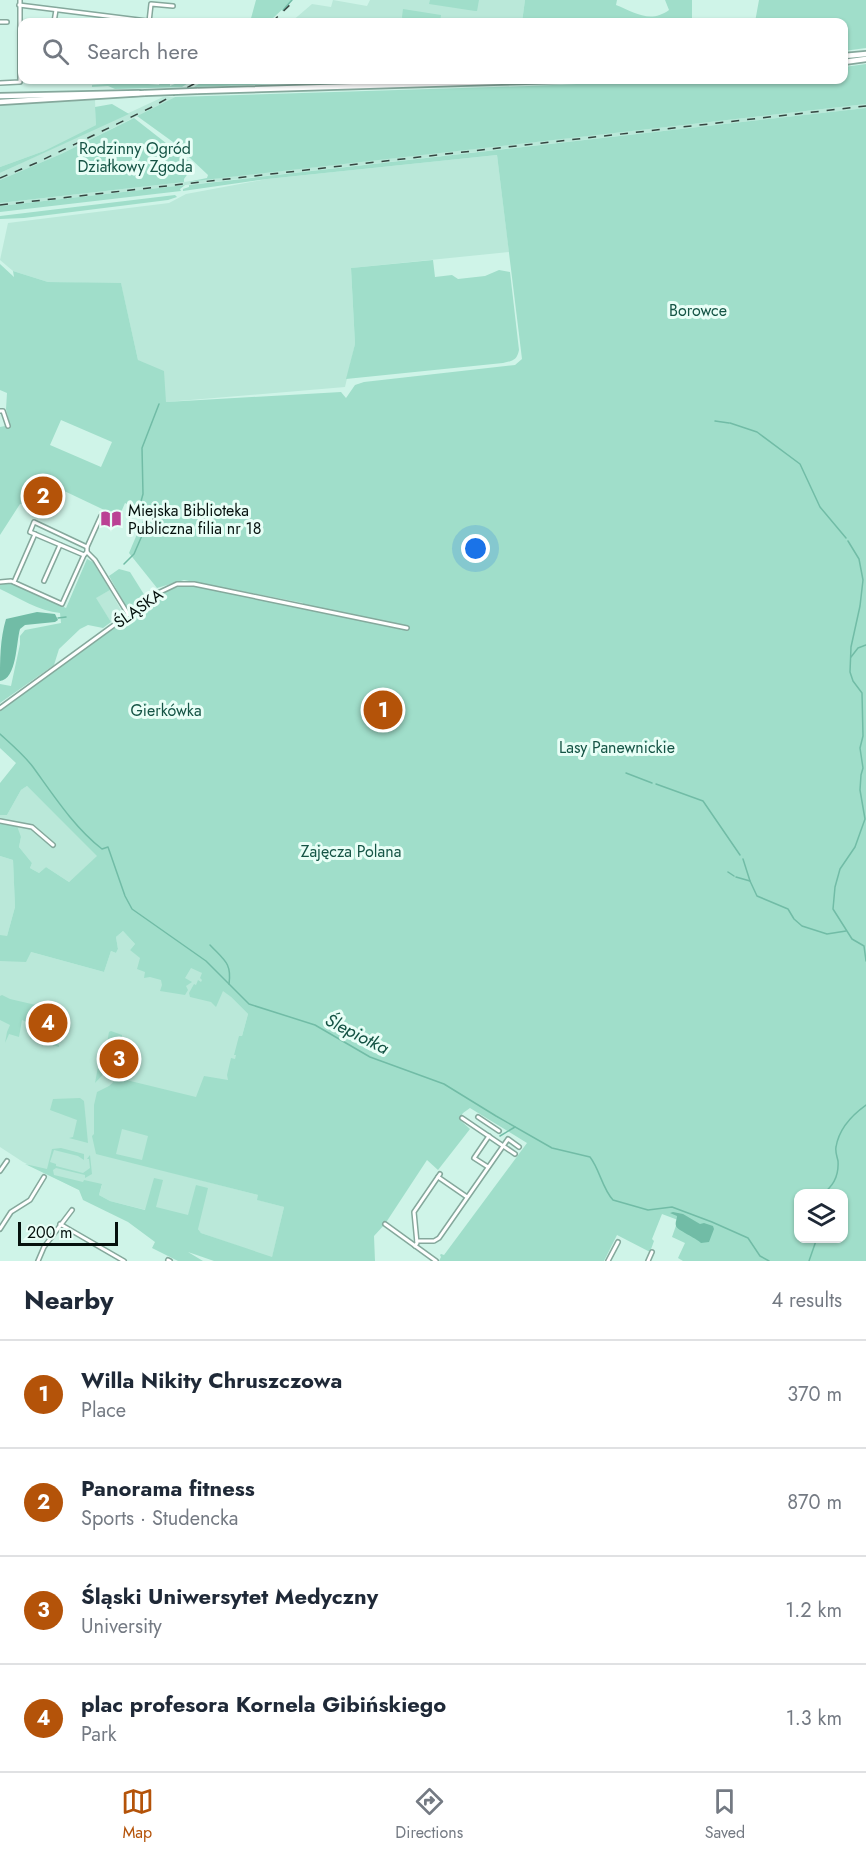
<!DOCTYPE html>
<html lang="en">
<head>
<meta charset="utf-8">
<style>
  :root { --surface:#fff; --page:#f2f2f3; --text:#1f2937; --muted:#747a83; --line:#e0e1e3; --accent:#b45309 }
  body { margin:0; font-family:Jost,sans-serif; background:var(--page); color:var(--text) }
  .controls { position:absolute; right:18px; bottom:18px; display:grid; overflow:hidden; border-radius:12px; box-shadow:0 2px 4px #0004 }
  .controls button { width:54px; height:54px; display:grid; place-items:center; padding:0; border:0; border-bottom:2px solid var(--line); background:var(--surface); color:var(--text); font:30px sans-serif }
  .scale { position:absolute; left:18px; bottom:15px; width:100px; box-sizing:border-box; padding-left:6px; border:3px solid #05110d; border-top:0; font-size:16px; line-height:21px; white-space:nowrap; color:#05110d; -webkit-text-stroke:4px #e8fef6; paint-order:stroke }
  .you { position:absolute; left:476px; top:549px; width:21px; height:21px; margin:-15px; border:4px solid #fff; border-radius:50%; background:#1a73e8; box-shadow:0 0 0 9px #1a73e833 }
  .badge { display:grid; place-items:center; width:39px; height:39px; border-radius:50%; background:var(--accent); color:#fff; font-size:20px; font-weight:700 }
  .pin { position:absolute; translate:-50% -50%; border:3px solid #fff; box-shadow:0 2px 6px #0006 }
  .list { margin:0; padding:0; list-style:none }
  h2 { display:flex; justify-content:space-between; align-items:center; height:78px; margin:0; padding:0 24px; font-size:26px }
  h2 small { font-size:20px; font-weight:400; color:var(--muted) }
  .list li { display:grid; grid-template-columns:39px 1fr auto; gap:18px; align-items:center; box-sizing:border-box; height:108px; padding:0 24px; border-top:2px solid var(--line) }
  .list b { display:block; font-size:22px; white-space:nowrap }
  .list p { margin:0; font-size:20px; white-space:nowrap; color:var(--muted) }
  .list em { font-size:20px; font-style:normal; color:var(--muted) }
  .icon { flex:none; width:33px; height:33px; fill:none; stroke:currentColor; stroke-width:2; stroke-linecap:round; stroke-linejoin:round }
  .map { position:relative; flex:none; width:866px; height:1261px; overflow:hidden }
  .search { position:absolute; background:var(--surface); box-shadow:0 2px 4px #0004; left:18px; right:18px; top:18px; height:66px; display:flex; align-items:center; gap:15px; box-sizing:border-box; padding:0 21px; border-radius:12px; color:var(--muted); font-size:22px }
  .sheet { height:510px; background:var(--surface) }
  nav { display:flex; justify-content:space-around; align-items:center; box-sizing:border-box; height:84px; border-top:2px solid var(--line); background:var(--surface); font-size:16px; color:var(--muted) }
  nav a { display:grid; justify-items:center; gap:3px }
  nav .on { color:var(--accent) }
  .map>svg:first-child { display:block }
  .built { fill:#bae8d9 }
  .green { fill:#a0deca; fill-rule:evenodd }
  .water { fill:#71bca6 }
  .lines { fill:none; stroke-linecap:round; stroke-linejoin:round }
  .stream { stroke:#71bca6; stroke-width:1.5 }
  .minor-casing { stroke:#85a89c; stroke-width:6 }
  .primary-casing { stroke:#85a89c; stroke-width:8 }
  .minor { stroke:#fff; stroke-width:3 }
  .primary { stroke:#fff; stroke-width:4.5 }
  .rail { stroke:#354641; stroke-width:1.5; stroke-dasharray:8 8; stroke-linecap:butt }
  .primary-bridge-casing { stroke:#85a89c; stroke-width:8; stroke-linecap:butt }
  .primary-bridge { stroke:#fff; stroke-width:4.5 }
  .labels { text-anchor:middle; stroke-width:6; stroke-linejoin:round; paint-order:stroke }
  .park-label { font-size:16px; fill:#155445; stroke:#e8fef6 }
  .poi-label { font-size:16px; fill:#05110d; stroke:#e8fef6; text-anchor:start }
  .street-label { font-size:16px; fill:#05110d; stroke:#e8fef6 }
  .water-label { font-size:18px; font-style:italic; fill:#135243; stroke:#e8fef6 }
</style>
</head>
<body>
<div class="map">
<svg width="866" height="1261" viewBox="0 0 866 1261">
  <rect width="100%" height="100%" fill="#cff4e8"/>
  <g class="built">
    <polygon points="333,0 367,6 370,0 525,0 522,22 291,22 312,4 331,7"/>
    <polygon points="163,97 175,97 61,154 0,180 0,173"/>
    <polygon points="95,100 96,125 44,151 0,167 0,105"/>
    <polygon points="866,104 866,108 0,206 0,203"/>
    <polygon points="497,155 509,252 351,268 355,344 345,387 166,402 138,360 121,284 48,282 13,271 0,260 8,223 169,203 186,194 267,179"/>
    <polygon points="110,590 122,612 120,617 111,622 95,598"/>
    <polygon points="27,786 98,856 69,882 46,867 39,873 30,868 32,863 19,847 21,837 0,822 0,815 7,815 21,790"/>
    <polygon points="0,856 13,860 15,907 7,936 31,952 104,972 111,951 116,953 118,949 116,937 123,931 135,944 130,950 189,962 231,997 248,1014 229,1083 196,1098 154,1168 258,1195 258,1200 284,1207 272,1258 201,1233 198,1229 146,1210 110,1201 99,1195 102,1185 79,1190 23,1162 0,1147"/>
  </g>
  <g class="green">
    <polygon points="256,0 292,0 269,22 250,22"/>
    <polygon points="430,0 479,0 477,11 475,11 429,4"/>
    <path d="M525 0H617L616 5C634 12 650 24 669 10L665 0H692V22H522Z"/>
    <polygon points="759,0 866,0 866,48 844,51 844,22 755,22"/>
    <polygon points="403,9 441,15 440,22 403,20 402,17"/>
    <polygon points="866,64 866,104 187,182 207,178 208,175 173,142 137,116 175,97 529,86 672,80 844,80 844,67"/>
    <polygon points="112,80 137,80 137,83 159,85 160,80 170,80 170,86 184,80 193,80 182,87 115,89 108,86 92,87 92,85 107,84 109,81 109,84"/>
    <polygon points="205,80 215,80 215,83 220,82 220,80 377,80 194,87"/>
    <polygon points="112,104 129,114 0,173 0,167 44,151 96,125 95,107"/>
    <path d="M866 108V1261H683L678 1258 685 1243 672 1237 678 1220 662 1214 652 1239 654 1241 650 1252 617 1235 604 1261H439L441 1257 440 1255 441 1254 444 1255 527 1143 470 1108 463 1113 459 1119 470 1129 438 1170 427 1160 385 1224 374 1236 375 1261H214L188 1252 203 1261H178L152 1248 155 1242 128 1222 83 1200 79 1190 25 1164 47 1169 52 1149 61 1148 84 1154V1160L78 1156 54 1150 50 1162 56 1164V1166L83 1173 90 1168 89 1159H87L90 1155 92 1174 85 1178V1175L56 1168 53 1170 54 1175 83 1182 84 1180 102 1184 99 1195 110 1201 145 1210 154 1178 163 1180 156 1207 188 1215 196 1185 208 1188 198 1229 201 1233 272 1257 284 1207 257 1200 258 1195 96 1154 92 1136 94 1134V1105L97 1092 109 1086 118 1078 196 1097 204 1076 228 1080 227 1075 231 1058 235 1059 236 1055H234L239 1036H242L248 1014 231 997 223 991 216 1007 211 1002 190 997 189 993 194 984 196 985 198 980 201 982 202 980 200 978 202 973 191 968 185 978 192 982 186 986 188 990 185 995 160 991 162 985 161 980 150 977 144 978 145 972 137 969 140 958 130 950 135 944 123 931 116 937 118 949 116 953 111 951 104 972 31 952 26 962 0 961V935L7 936 15 907 13 860 0 856V822L17 826 21 837 19 847 32 863 30 868 39 873 46 867 69 882 97 856 27 786 21 790 7 815H0V783L16 763 0 748V711L167 589 190 585 302 608 303 603 184 580 157 588 129 553 146 513 125 503 119 517 39 479 28 504H20L0 535V427L10 425 6 409 7 393 0 390V264L14 277 13 271 48 282 121 283 138 360 164 371 166 402 341 392 346 398 355 385 364 382 515 365 522 359 497 155 267 179 183 191V189L189 187V185ZM61 420 112 442 101 467 50 445ZM122 1129 148 1136 142 1160 116 1154ZM798 1194H844V1238H798Z"/>
    <polygon points="134,118 194,165 184,179 184,182 0,203 0,180 61,154"/>
    <polygon points="185,185 180,189 181,191 0,212 0,206"/>
    <polygon points="175,195 177,197 168,200 24,218 0,219 0,216"/>
    <path d="M433 260 435 277 452 275 458 279 485 276 499 270 510 272 519 350C517 360 513 361 503 363L346 379 355 344 351 268Z"/>
    <path d="M87 559 93 562 110 590 96 598 111 622 103 628 88 625 80 629 59 649 54 665 0 703V684L11 686 20 644V636L25 630 61 623 60 613C39 611 19 598 0 589V583L11 582 66 608Z"/>
    <polygon points="119,569 130,572 145,596 128,610 109,576"/>
    <polygon points="2,995 10,999 66,1012 69,1020 67,1030 68,1031 67,1035 57,1034 55,1043 59,1045 59,1047 30,1039 34,1025 22,1020 19,1037 9,1034 5,1043 7,1032 10,1025 0,1020 0,996"/>
    <polygon points="111,1031 122,1035 122,1054 95,1083 101,1050 103,1050 101,1058 105,1060 106,1057 103,1057 105,1049 108,1049 109,1044 107,1043 109,1032"/>
    <polygon points="80,1098 84,1101 88,1143 69,1138 73,1137 77,1120 50,1110 53,1099"/>
  </g>
  <g class="water">
    <path d="M37 612 55 614 58 620 55 622 25 625 20 629C16 643 17 679 0 681 0 660 0 639 6 619Z"/>
    <path d="M673 1212 683 1214 700 1224 704 1223 713 1226 714 1229 709 1242 701 1243C696 1238 677 1230 676 1226 675 1222 677 1219 677 1216L670 1213Z"/>
  </g>
  <g class="lines">
    <g class="stream">
      <polyline points="283,10 292,0"/>
      <polyline points="715,421 729,423"/>
      <polyline points="730,423 757,432 800,464 820,507 846,538"/>
      <polyline points="848,541 859,559 863,580 860,606 851,647 850,672 853,681 862,693 863,736 860,748 863,768 861,775 860,790 865,819 855,847 840,869 835,887 833,909 852,939 864,946 866,961"/>
      <polyline points="124,564 134,554 147,524 140,505 143,494 142,448 159,404"/>
      <polyline points="58,618 66,617"/>
      <polyline points="851,657 858,648 866,645"/>
      <path d="M0 734C11 744 24 755 33 767 54 796 74 827 102 849L108 847 125 896 132 909 206 961 249 1004 315 1025 370 1057 444 1084 496 1116 552 1148 590 1157C600 1170 602 1188 613 1200L648 1210 672 1207 712 1222 748 1238 760 1256 769 1261"/>
      <polyline points="626,773 652,783"/>
      <polyline points="656,784 703,801 740,855"/>
      <polyline points="743,859 750,881"/>
      <polyline points="728,872 734,876"/>
      <polyline points="736,877 750,881 757,896 788,909 794,919 802,926 827,934 846,931"/>
      <path d="M210 945C224 960 232 963 229 984"/>
      <polyline points="500,1136 515,1127"/>
      <path d="M822 1194C834 1186 839 1176 838 1161 837 1156 835 1152 836 1147 839 1128 852 1115 866 1105"/>
      <polyline points="809,1261 817,1238"/>
    </g>
    <g class="minor-casing">
      <g id="minor">
        <polyline points="19,5 155,22"/>
        <polyline points="0,22 7,22"/>
        <polyline points="54,22 56,10"/>
        <polyline points="149,22 151,4 173,6"/>
        <polyline points="0,83 20,82 20,0"/>
        <polyline points="0,411 3,411 8,426"/>
        <polyline points="101,516 87,547 87,552 95,560 128,614"/>
        <polyline points="84,555 30,532 34,522 87,547"/>
        <polyline points="44,581 60,545"/>
        <polyline points="0,582 11,581 62,604 84,555 87,552"/>
        <polyline points="14,582 35,534"/>
        <polyline points="0,708 158,593 177,584 194,584 407,628"/>
        <polyline points="0,821 32,827 53,845"/>
        <polyline points="478,1117 499,1131"/>
        <polyline points="462,1118 515,1154"/>
        <polyline points="488,1167 474,1158 489,1136"/>
        <polyline points="0,1171 7,1161"/>
        <polyline points="438,1177 467,1197"/>
        <polyline points="60,1224 124,1261"/>
        <polyline points="385,1224 436,1261"/>
        <polyline points="0,1229 11,1212 30,1200 44,1177"/>
        <polyline points="417,1241 434,1241 439,1238 508,1139 519,1147"/>
        <polyline points="415,1246 417,1243 414,1212 440,1174"/>
        <polyline points="168,1260 170,1261"/>
        <polyline points="38,1261 44,1247 72,1210"/>
        <polyline points="608,1261 618,1242"/>
        <polyline points="648,1261 652,1252"/>
      </g>
    </g>
    <g class="primary-casing">
      <g id="primary">
        <polyline points="844,56 866,54"/>
        <polyline points="844,62 866,59"/>
        <polyline points="389,83 436,80"/>
        <polyline points="197,91 561,80"/>
        <polyline points="0,96 139,93"/>
        <polyline points="0,102 145,93"/>
      </g>
    </g>
    <use href="#minor" class="minor"/>
    <use href="#primary" class="primary"/>
    <g class="rail">
      <polyline points="272,22 295,0"/>
      <polyline points="0,178 36,163 150,108 201,80"/>
      <polyline points="0,205 866,106"/>
    </g>
    <g class="primary-bridge-casing">
      <polyline id="primary-bridge" points="145,93 197,91"/>
    </g>
    <use href="#primary-bridge" class="primary-bridge"/>
  </g>
  <defs>
    <g id="library-bare" transform="scale(1.62)"><path d="M-6-4Q-3-5.5-.7-3.5V5Q-3 3-6 4ZM6-4Q3-5.5 .7-3.5V5Q3 3 6 4Z" fill="#bb4194" stroke="#e8fef6" stroke-width="2.5" paint-order="stroke"/></g>
  </defs>
  <g fill-rule="evenodd">
    <use href="#library-bare" x="111" y="519"/>
  </g>
  <g class="labels">
    <g class="park-label">
      <text x="135" y="154">Rodzinny Ogród<tspan x="135" dy="18">Działkowy Zgoda</tspan></text>
      <text x="698" y="316">Borowce</text>
      <text x="166" y="716">Gierkówka</text>
      <text x="617" y="753">Lasy Panewnickie</text>
      <text x="351" y="857">Zajęcza Polana</text>
    </g>
    <g class="poi-label">
      <text x="128" y="516">Miejska Biblioteka<tspan x="128" dy="18">Publiczna filia nr 18</tspan></text>
    </g>
    <g class="street-label">
      <text transform="translate(138 608) rotate(-35)" y="6">ŚLĄSKA</text>
    </g>
    <g class="water-label">
      <text transform="translate(357 1034) rotate(27)" y="6">Ślepiotka</text>
    </g>
  </g>
</svg>
<div class="controls">
<button><svg class="icon" aria-label="layers" viewBox="0 0 24 24"><path d="M12 4l9 5-9 5-9-5zM3 14l9 5 9-5"/></svg></button>
</div>
<div class="scale">200 m</div>
<div class="you"></div>
<div class="pin badge" style="left:383px;top:710px">1</div>
<div class="pin badge" style="left:43px;top:496px">2</div>
<div class="pin badge" style="left:119px;top:1059px">3</div>
<div class="pin badge" style="left:48px;top:1023px">4</div>
<div class="search"><svg class="icon" aria-label="search" viewBox="0 0 24 24"><circle cx="10" cy="10" r="6"/><path d="M15 15l6 6"/></svg>Search here</div>
</div>
<section class="sheet">
<h2>Nearby<small>4 results</small></h2>
<ul class="list">
<li><span class="badge">1</span><div><b>Willa Nikity Chruszczowa</b><p>Place</p></div><em>370 m</em></li>
<li><span class="badge">2</span><div><b>Panorama fitness</b><p>Sports · Studencka</p></div><em>870 m</em></li>
<li><span class="badge">3</span><div><b>Śląski Uniwersytet Medyczny</b><p>University</p></div><em>1.2 km</em></li>
<li><span class="badge">4</span><div><b>plac profesora Kornela Gibińskiego</b><p>Park</p></div><em>1.3 km</em></li>
</ul>
</section>
<nav>
<a class="on"><svg class="icon" aria-label="map" viewBox="0 0 24 24"><path d="M3 6l6-2 6 2 6-2v14l-6 2-6-2-6 2zM9 4v14M15 6v14"/></svg>Map</a>
<a><svg class="icon" aria-label="directions" viewBox="0 0 24 24"><path d="M12 3l9 9-9 9-9-9zM9 14v-3h6M13 9l2 2-2 2"/></svg>Directions</a>
<a><svg class="icon" aria-label="saved" viewBox="0 0 24 24"><path d="M7 4h10v16l-5-4-5 4z"/></svg>Saved</a>
</nav>
</body>
</html>
